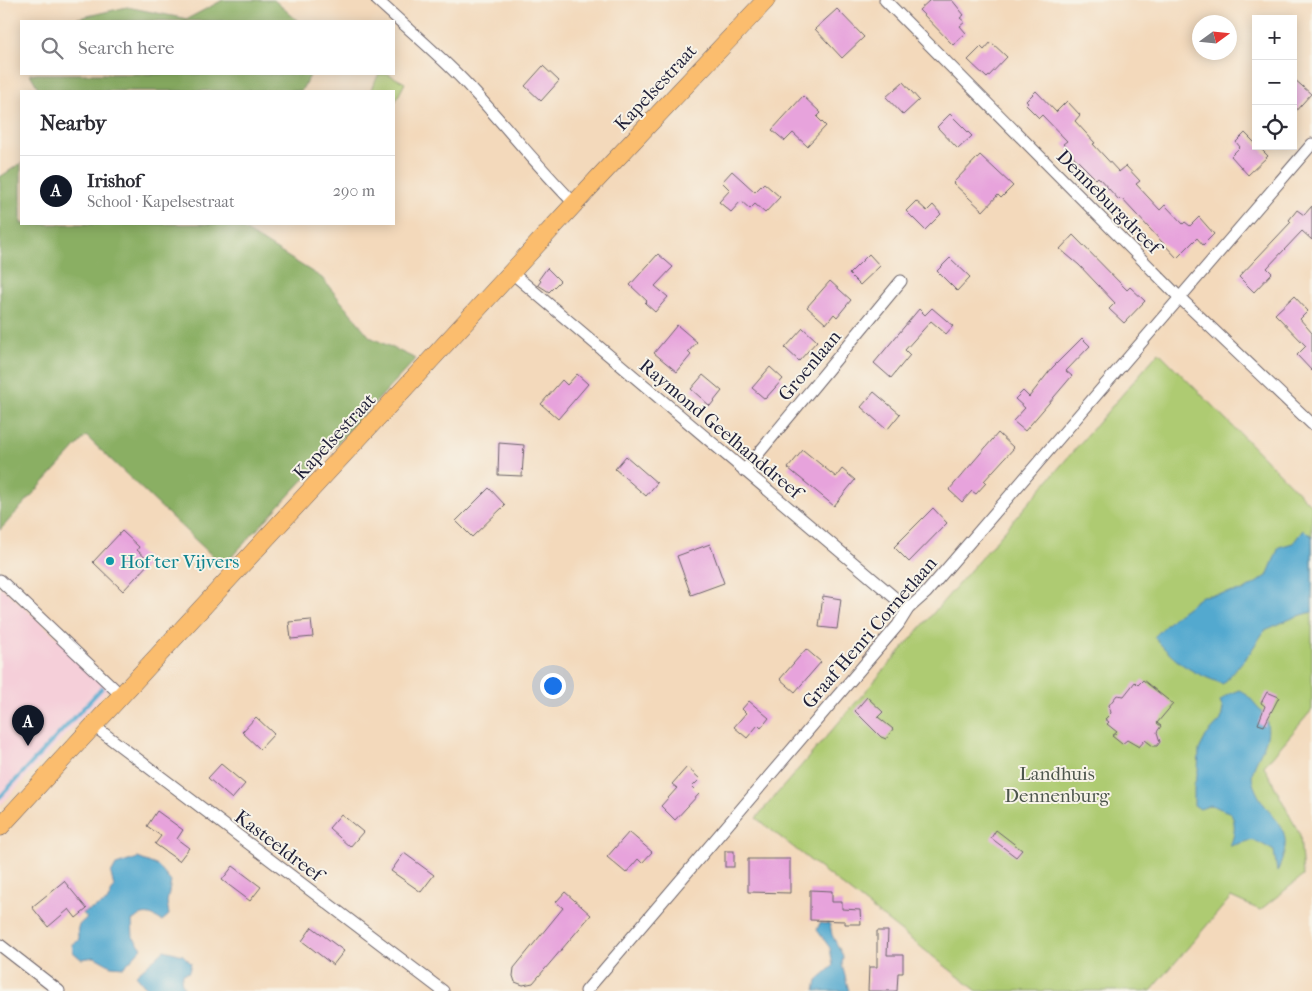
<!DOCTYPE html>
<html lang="en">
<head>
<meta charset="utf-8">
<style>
  :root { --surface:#fff; --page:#f7f7f7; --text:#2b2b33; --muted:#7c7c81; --line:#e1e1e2; --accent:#111827 }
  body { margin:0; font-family:"IM FELL French Canon",serif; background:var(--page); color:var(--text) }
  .controls { position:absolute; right:15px; top:15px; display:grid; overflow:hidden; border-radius:0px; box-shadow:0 2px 12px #0003 }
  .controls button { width:45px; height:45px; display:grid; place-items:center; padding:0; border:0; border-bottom:1px solid var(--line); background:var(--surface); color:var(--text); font:25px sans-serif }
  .compass { position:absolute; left:1192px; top:15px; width:45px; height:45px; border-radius:50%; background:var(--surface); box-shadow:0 2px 12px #0003; rotate:75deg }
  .you { position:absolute; left:552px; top:685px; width:18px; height:18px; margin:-12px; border:4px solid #fff; border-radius:50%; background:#1a73e8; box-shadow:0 0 0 8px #1a73e833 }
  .badge { display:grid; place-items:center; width:32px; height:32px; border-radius:50%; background:var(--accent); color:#fff; font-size:16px; font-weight:700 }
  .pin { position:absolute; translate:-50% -41px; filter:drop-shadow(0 1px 2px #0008) }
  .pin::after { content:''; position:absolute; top:26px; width:18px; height:15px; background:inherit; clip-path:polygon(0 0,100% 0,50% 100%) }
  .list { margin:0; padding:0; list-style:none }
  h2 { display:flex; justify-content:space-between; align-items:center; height:65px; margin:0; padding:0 20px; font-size:21px }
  h2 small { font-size:16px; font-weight:400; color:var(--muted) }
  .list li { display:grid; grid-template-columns:32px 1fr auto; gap:15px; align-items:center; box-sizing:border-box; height:70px; padding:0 20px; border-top:1px solid var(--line) }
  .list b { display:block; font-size:19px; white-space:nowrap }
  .list p { margin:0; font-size:16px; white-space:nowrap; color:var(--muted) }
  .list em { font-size:16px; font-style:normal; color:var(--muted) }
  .icon { flex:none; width:28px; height:28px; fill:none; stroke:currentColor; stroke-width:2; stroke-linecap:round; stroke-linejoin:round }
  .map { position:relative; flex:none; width:1312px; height:991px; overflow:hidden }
  .search { position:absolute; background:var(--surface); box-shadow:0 2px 12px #0003; left:20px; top:20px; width:375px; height:55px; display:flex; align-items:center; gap:12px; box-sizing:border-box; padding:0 18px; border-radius:0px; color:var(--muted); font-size:19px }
  .panel { position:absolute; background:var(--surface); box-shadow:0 2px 12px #0003; left:20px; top:90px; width:375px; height:135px; border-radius:0px }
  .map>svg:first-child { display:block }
  .built { fill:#f5cfd9 }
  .green { fill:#aecb72; stroke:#687656 }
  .forest { fill:#8aaf64; stroke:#566850 }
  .water { fill:#53a9cf; stroke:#3a6685 }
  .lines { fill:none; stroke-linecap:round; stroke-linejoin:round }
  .stream { stroke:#53a9cf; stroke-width:4 }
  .building { fill:#e7a3dc }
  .street-casing { stroke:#6b6268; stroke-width:13 }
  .primary-casing { stroke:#6b6268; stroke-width:19 }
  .street { stroke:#fff; stroke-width:11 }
  .primary { stroke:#fbbd6e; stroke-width:18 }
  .culture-dot { fill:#0f9aa8; stroke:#f7f3e8; stroke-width:2 }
  .labels { text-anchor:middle; stroke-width:4; stroke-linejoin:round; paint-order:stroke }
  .street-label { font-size:19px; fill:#22223b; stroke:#f7f3e8 }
  .culture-label { font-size:19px; fill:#0d838f; stroke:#f7f3e8; text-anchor:start }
  .park-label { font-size:19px; fill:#4c554c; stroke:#f7f3e8 }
</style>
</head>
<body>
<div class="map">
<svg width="1312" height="991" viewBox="0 0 1312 991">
  <rect width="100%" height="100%" fill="#f7f3e8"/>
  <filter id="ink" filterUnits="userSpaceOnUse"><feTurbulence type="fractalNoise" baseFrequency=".02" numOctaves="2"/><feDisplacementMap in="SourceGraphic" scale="10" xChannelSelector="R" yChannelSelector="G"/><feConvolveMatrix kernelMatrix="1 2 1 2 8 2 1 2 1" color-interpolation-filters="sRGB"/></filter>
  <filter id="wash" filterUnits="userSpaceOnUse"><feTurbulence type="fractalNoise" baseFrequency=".0096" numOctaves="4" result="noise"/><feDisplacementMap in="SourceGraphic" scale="20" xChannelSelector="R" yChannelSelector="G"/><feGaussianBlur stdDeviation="1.12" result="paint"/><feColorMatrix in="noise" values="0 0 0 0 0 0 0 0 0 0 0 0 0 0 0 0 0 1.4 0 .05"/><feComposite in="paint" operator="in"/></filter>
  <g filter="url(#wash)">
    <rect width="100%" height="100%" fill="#f3d9bb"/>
    <polygon class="built" points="0,586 111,686 0,806"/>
    <g class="green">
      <polygon points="379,74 388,74 405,83 394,104 394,91 370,91"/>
      <polygon points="1159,352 1312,506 1312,710 1264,766 1300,835 1303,876 1260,910 1231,897 1151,991 977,991 756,818"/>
    </g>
    <g class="forest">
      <polygon points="223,0 274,0 298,21 66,21 127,7 187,19"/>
      <polygon points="30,74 311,74 301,91 40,91"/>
      <polygon points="21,163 21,224 235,224 322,278 370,337 416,359 223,566 86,436 0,530 0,177"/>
    </g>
    <g class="water">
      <path d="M1303 530 1312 536V612L1295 617 1265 630 1249 654 1223 684C1189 671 1178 665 1154 637L1176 615 1202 596 1243 591 1267 576 1279 547 1293 543Z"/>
      <path d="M1239 690C1246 693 1251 699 1256 705 1287 737 1246 758 1253 783 1266 823 1301 821 1277 872L1274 851C1249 836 1255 840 1230 846 1235 835 1236 823 1231 813L1211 805 1200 809 1194 805V786L1198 771 1199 750 1206 736 1221 720 1223 708 1220 701 1227 695Z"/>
      <path d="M138 858 158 866 171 882 167 902 169 915 162 921C151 914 144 911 132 921L133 937 142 948 124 967 111 966 95 957 81 959 73 952 72 944 79 940C76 928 77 925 87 918L83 913 107 902 114 887 111 874 116 865Z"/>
      <polygon points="820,923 830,924 832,935 843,956 842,965 849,991 815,991 817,980 833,966 830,948 817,930"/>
      <polygon points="164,950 183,955 191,963 189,972 183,974 181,980 185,991 149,991 136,975"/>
    </g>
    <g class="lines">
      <polyline class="stream" points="0,797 102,688"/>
    </g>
    <g id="blocks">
      <g class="building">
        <polygon points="930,0 952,0 964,15 960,18 965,22 960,26 966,33 953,45 919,10"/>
        <polygon points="837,9 864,37 842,58 815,29"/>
        <polygon points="991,42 1007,57 987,78 968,60 981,47 984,50"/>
        <polygon points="543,66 559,81 541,101 525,86"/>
        <polygon points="1293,78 1311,94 1293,114"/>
        <polygon points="903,82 919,100 903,115 886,97"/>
        <polygon points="1036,91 1056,112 1067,101 1080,115 1075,121 1095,143 1093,144 1119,172 1126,166 1140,181 1136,184 1160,210 1165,205 1183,224 1185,222 1190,226 1199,217 1214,234 1203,245 1197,238 1177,258 1121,198 1119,200 1098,177 1096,179 1076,159 1063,144 1067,141 1042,115 1039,118 1026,105 1028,103 1026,101"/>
        <polygon points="803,96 821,113 817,117 826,126 807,146 793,133 785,141 772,130"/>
        <polygon points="950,114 972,136 958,149 937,127"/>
        <polygon points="1245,133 1268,156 1248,175 1231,156 1240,147 1236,142"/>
        <polygon points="980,155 1013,186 1001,198 998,195 983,211 953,183"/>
        <polygon points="732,171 755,192 764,183 780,197 765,213 755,204 750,209 741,201 731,212 719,202 730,190 722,182"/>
        <polygon points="916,201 927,211 933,205 941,214 925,230 906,211"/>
        <polygon points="1312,206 1312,240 1302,231 1267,268 1272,273 1254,292 1239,277 1291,222 1289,220 1297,210 1304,215"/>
        <polygon points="1073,235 1127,290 1130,287 1145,301 1124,323 1109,309 1115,303 1079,265 1060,249"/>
        <polygon points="658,254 673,267 655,286 668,297 655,312 645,303 647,301 630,285"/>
        <polygon points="869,254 880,266 860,285 849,274"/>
        <polygon points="950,258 970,277 957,291 937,271"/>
        <polygon points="547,268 560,281 549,292 538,285 541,281 539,279"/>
        <polygon points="830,281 851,300 837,317 834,314 826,324 807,307"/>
        <polygon points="1294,296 1308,311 1300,319 1312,333 1312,371 1297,355 1306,346 1275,314"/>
        <polygon points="932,308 953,326 946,334 931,321 905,350 910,355 891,378 874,363 919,309 925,315"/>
        <polygon points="677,325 697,342 688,352 691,355 677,372 654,353"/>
        <polygon points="803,328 817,341 799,361 785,348"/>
        <polygon points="1082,338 1090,346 1066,371 1072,376 1025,431 1013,421 1025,408 1015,399 1023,391 1029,397 1052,368"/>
        <polygon points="770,367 783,379 765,399 752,388"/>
        <polygon points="577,374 588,384 558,419 541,404 562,380 567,385"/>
        <polygon points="703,375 722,391 710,406 691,389"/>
        <polygon points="874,392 900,414 887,430 861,407"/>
        <polygon points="998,433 1014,448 984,481 986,483 976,494 972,491 962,502 949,490"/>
        <polygon points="499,443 524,445 522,476 498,475"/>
        <polygon points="803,450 836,477 842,469 855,480 834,506 788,468"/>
        <polygon points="626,456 657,483 646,496 615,469"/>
        <polygon points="489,488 505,505 472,537 456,521"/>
        <polygon points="933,508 947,523 909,562 894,547"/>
        <polygon points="122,531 139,547 137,550 150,562 123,591 93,562"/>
        <polygon points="710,544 724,583 691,595 677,556"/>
        <polygon points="823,596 841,599 837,629 819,627"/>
        <polygon points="311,620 313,637 291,639 289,622"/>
        <polygon points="806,649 821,662 795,692 780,679"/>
        <polygon points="1143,680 1173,704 1157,723 1161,726 1157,732 1160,742 1157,746 1153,746 1145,740 1139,747 1127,740 1122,744 1112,736 1117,732 1107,724 1109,722 1105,719 1111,713 1109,705 1117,695 1124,696 1135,682 1138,685"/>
        <polygon points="1267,692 1279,697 1264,726 1258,724 1265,706 1261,703"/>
        <polygon points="867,697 883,712 878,717 893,729 886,739 881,737 855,711"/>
        <polygon points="749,701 769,718 761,728 758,725 747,738 734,727 746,713 742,709"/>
        <polygon points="256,717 274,734 260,749 242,732"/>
        <polygon points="221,764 245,784 232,799 208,778"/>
        <polygon points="687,767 700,779 692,787 699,794 675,820 661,806 677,788 672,784"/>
        <polygon points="157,811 183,830 177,839 189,848 179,861 155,844 161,836 147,826"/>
        <polygon points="341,814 363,832 350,847 329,828"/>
        <polygon points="996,830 1022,850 1016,857 991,838"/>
        <polygon points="629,832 652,852 642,863 638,859 626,873 607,857"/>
        <rect x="725" y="851" width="9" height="16"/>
        <polygon points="404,853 434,875 421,892 391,871"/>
        <polygon points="748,859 790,859 790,893 748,892"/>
        <polygon points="233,866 261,887 250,901 222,880"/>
        <polygon points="64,881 87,909 76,918 69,909 48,927 32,907"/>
        <polygon points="810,890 832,891 832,902 842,902 842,909 860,910 861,924 845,924 845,921 810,920"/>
        <polygon points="565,892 591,915 533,983 523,985 515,982 513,976 514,968 563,908 556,902"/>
        <polygon points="312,927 344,951 333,965 302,941"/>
        <polygon points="877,931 888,931 887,955 903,955 903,973 898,973 897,991 868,991 869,967 877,967"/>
      </g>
    </g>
  </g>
  <g filter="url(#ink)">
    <use href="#blocks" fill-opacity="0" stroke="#6b6268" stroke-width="1"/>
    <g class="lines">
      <g class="street-casing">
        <g id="street">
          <path d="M377 0C406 27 437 53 464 81 502 121 536 165 575 204"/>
          <polyline points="885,0 1180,298 1312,424"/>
          <polyline points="512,273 908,609"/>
          <polyline points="744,471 901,281"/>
          <polyline points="0,580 122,696"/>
          <polyline points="94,726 443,991"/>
          <polyline points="0,945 59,991"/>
          <polyline points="586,991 898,625 908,609 926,593 1312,144"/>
        </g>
      </g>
      <g class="primary-casing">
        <polyline id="primary" points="0,827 601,175 766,0"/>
      </g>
      <use href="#street" class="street"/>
      <use href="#primary" class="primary"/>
    </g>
  </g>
  <circle class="culture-dot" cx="110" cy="561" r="5"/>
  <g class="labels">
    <g class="street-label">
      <text transform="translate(655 87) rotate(-47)" y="7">Kapelsestraat</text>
      <text transform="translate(1109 201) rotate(45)" y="7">Denneburgdreef</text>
      <text transform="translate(809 365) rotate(-50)" y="7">Groenlaan</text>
      <text transform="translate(721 428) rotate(40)" y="7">Raymond Geelhanddreef</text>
      <text transform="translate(334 436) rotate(-47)" y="7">Kapelsestraat</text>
      <text transform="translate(869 632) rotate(-49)" y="7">Graaf Henri Cornetlaan</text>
      <text transform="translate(279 845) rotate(37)" y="7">Kasteeldreef</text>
    </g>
    <g class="culture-label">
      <text x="120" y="568">Hof ter Vijvers</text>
    </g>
    <g class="park-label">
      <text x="1057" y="780">Landhuis<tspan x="1057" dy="22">Dennenburg</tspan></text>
    </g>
  </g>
</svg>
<div class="controls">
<button>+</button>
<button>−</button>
<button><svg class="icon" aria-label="locate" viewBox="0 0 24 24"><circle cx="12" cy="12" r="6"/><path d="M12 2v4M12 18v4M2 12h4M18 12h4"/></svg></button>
</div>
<svg class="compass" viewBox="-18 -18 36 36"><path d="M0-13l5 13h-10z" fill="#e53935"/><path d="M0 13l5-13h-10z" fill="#7c7c81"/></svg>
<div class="you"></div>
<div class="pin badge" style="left:28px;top:746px">A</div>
<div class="search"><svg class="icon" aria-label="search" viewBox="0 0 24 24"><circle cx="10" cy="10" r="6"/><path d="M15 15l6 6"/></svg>Search here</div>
<section class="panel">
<h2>Nearby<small></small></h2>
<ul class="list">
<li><span class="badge">A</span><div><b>Irishof</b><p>School · Kapelsestraat</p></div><em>290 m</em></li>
</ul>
</section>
</div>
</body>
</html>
